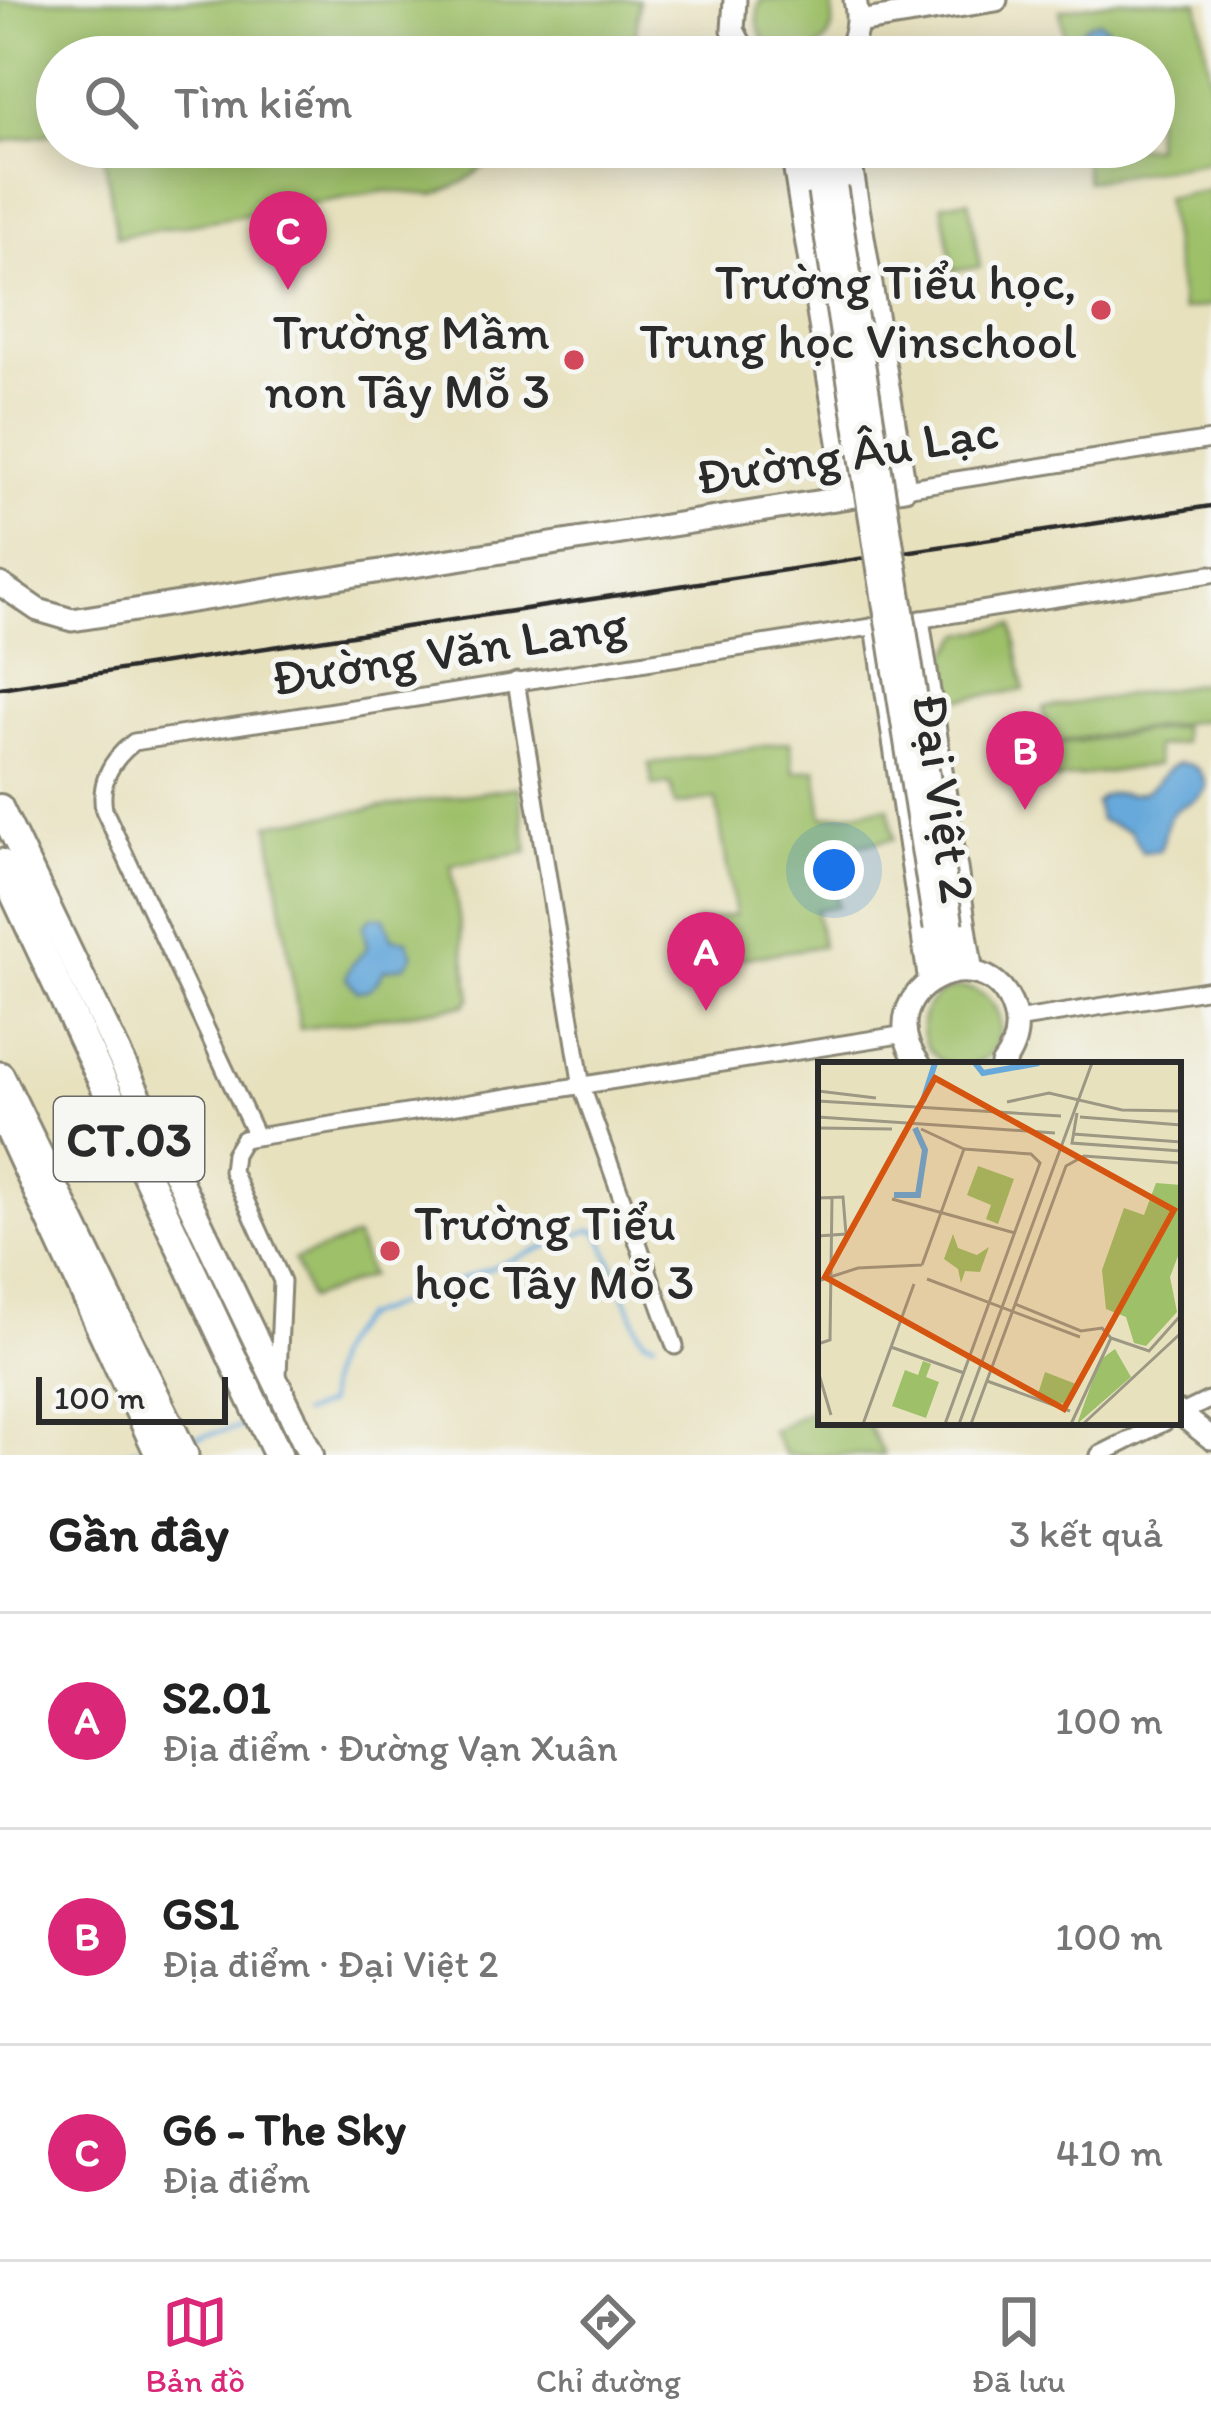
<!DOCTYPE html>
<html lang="vi">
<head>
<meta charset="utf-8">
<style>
  :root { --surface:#fff; --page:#f2f2f2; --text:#222; --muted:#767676; --line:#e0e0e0; --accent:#db2777 }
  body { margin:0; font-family:Itim,sans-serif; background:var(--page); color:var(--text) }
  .scale { position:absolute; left:36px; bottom:30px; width:192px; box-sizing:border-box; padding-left:12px; border:6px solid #2b2b2b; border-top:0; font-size:33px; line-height:42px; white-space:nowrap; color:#2b2b2b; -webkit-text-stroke:9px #f6f6f2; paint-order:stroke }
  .you { position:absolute; left:834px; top:870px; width:42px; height:42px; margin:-30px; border:9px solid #fff; border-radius:50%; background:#1a73e8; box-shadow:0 0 0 18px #1a73e833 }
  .badge { display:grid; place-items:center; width:78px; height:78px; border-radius:50%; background:var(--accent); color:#fff; font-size:39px; font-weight:700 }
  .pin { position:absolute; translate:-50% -99px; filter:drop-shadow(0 3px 6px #0008) }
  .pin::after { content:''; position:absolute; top:63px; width:42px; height:36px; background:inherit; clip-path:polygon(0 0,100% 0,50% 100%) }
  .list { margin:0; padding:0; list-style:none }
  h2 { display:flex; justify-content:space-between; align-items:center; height:156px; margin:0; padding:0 48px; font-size:51px }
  h2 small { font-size:39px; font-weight:400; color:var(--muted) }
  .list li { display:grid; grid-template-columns:78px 1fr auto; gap:36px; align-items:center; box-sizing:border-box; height:216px; padding:0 48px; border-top:3px solid var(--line) }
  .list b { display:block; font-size:45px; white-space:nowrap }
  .list p { margin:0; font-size:39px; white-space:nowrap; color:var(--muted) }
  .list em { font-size:39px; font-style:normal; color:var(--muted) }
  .icon { flex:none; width:66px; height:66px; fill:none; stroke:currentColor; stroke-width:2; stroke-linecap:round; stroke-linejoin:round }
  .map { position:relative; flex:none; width:1211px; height:1455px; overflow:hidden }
  .search { position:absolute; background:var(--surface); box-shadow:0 6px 30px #0003; left:36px; right:36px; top:36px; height:132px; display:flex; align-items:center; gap:30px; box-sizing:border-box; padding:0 42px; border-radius:66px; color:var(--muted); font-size:45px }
  .sheet { height:804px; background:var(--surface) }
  nav { display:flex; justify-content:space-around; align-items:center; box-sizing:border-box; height:168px; border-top:3px solid var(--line); background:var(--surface); font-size:33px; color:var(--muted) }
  nav a { display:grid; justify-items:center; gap:6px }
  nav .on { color:var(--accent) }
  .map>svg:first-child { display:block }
  .green { fill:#9ec069; stroke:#64764a; stroke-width:3 }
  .water { fill:#66a9da; stroke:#486a82; stroke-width:3 }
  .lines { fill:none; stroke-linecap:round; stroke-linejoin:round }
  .stream { stroke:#66a9da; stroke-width:4.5 }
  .street-casing { stroke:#898674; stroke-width:21 }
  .secondary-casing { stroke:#898674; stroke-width:27 }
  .primary-casing { stroke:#898674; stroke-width:30 }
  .highway-casing { stroke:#898674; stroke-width:33 }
  .street { stroke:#fff; stroke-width:15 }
  .secondary { stroke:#fff; stroke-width:21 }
  .primary { stroke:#fff; stroke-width:24 }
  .highway { stroke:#fff; stroke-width:27 }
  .rail { stroke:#2b2b2b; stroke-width:4.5 }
  .secondary-bridge-casing { stroke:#898674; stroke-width:27; stroke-linecap:butt }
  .secondary-bridge { stroke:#fff; stroke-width:21 }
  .poi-dot { fill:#d1495b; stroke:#f6f6f2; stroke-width:4.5 }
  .labels { text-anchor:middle; stroke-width:10; stroke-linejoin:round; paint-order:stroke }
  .shield { fill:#f6f6f2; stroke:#686867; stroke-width:3 }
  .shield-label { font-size:48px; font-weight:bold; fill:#2b2b2b }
  .poi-label { font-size:51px; fill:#2b2b2b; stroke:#f6f6f2; text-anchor:end }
  .street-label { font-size:51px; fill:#2b2b2b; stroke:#f6f6f2 }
  .inset-river { fill:none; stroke:#66a9da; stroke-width:6 }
  .inset-road { fill:none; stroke:#9c9883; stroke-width:3 }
  .view { fill:#d5540f; fill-opacity:0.15; stroke:#d5540f; stroke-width:6 }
  .inset-edge { fill:none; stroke:#2b2b2b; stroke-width:6 }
</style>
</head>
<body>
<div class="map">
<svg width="1211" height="1455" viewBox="0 0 1211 1455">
  <rect width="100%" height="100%" fill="#f6f6f2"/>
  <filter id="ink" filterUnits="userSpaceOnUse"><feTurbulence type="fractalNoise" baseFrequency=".00833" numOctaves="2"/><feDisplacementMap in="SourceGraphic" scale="24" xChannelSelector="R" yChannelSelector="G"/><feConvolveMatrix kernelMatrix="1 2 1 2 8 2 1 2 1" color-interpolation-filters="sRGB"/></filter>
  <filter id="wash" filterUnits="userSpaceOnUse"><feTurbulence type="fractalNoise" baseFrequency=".004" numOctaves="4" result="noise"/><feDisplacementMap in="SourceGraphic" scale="48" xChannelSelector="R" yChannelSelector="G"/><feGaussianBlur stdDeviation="2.7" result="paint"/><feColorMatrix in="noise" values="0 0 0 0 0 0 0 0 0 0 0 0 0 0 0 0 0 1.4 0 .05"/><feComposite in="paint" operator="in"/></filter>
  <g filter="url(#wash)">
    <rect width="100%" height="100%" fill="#e7e1be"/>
    <g class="green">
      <polygon points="0,0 639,0 634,57 57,57 57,133 0,142"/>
      <path d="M760 0H830C853 71 740 74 760 0Z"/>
      <polygon points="1121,0 1198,2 1211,84 1211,161 1087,181 1082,147 1154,147 1154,57 1067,57 1060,10"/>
      <polygon points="103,147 510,147 464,182 435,195 385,191 117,237"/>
      <polygon points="1211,190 1211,306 1182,310 1165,198"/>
      <polygon points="969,200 980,267 953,271 942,204"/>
      <polygon points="1013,625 1024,690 954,700 947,655 962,634"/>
      <polygon points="1211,682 1211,719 1048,743 1043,708"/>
      <polygon points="1181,726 1183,743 1155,747 1157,765 1054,780 1049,746"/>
      <polygon points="790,742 794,772 816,769 823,817 889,807 894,839 830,850 838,906 816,910 822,946 680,968 676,945 697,942 694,922 735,915 716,799 675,805 671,784 653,786 649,764"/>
      <polygon points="518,787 528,852 451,865 471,997 465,1005 300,1029 269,824"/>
      <circle cx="961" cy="1027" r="39"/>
      <polygon points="356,1237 370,1276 309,1299 294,1260"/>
      <polygon points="821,1405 821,1422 866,1422 884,1455 785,1455 772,1431"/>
    </g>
    <g class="water">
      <polygon points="1099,21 1111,31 1132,36 1135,57 1099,57 1084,48 1080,32 1088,24"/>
      <path d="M1179 763C1196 764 1203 771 1206 787 1197 805 1186 801 1174 812 1163 822 1167 839 1159 851L1142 852 1130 831 1099 820 1096 803C1111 785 1122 799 1141 793 1158 787 1162 769 1179 763Z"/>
      <path d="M371 917H384L392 938 407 940 413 955 405 966 384 970C377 982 373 992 357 991L346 978 350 967 367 948 363 926Z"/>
    </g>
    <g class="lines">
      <g class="stream">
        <path d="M302 1414 327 1404C327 1366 334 1342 363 1317L590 1230 597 1231 603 1241 639 1331 644 1339 654 1342"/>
        <polyline points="185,1440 250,1425"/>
        <polyline points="115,1455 145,1448"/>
      </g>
    </g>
  </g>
  <g filter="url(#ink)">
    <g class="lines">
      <g class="street-casing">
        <g id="street">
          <polyline points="905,488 1211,440"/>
          <polyline points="921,619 975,973"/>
          <polyline points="874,626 927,983"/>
          <polyline points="516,681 582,1087 675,1346"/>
          <polyline points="1016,1020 1211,989"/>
          <path d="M256 1136 104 810C99 781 111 760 134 742L1211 574"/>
          <polyline points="278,1375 282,1281 232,1171 234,1154 243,1139 906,1034"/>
          <polyline points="1178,1415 1211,1399"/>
          <polyline points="1099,1455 1165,1422"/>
        </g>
      </g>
      <g class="secondary-casing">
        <g id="secondary">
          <polyline points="735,0 733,30 747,57"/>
          <polyline points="858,22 996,0"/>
          <path d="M844 57C856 39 860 22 855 0"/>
          <polyline points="797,147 794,164 848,497"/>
          <polyline points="810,147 819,192"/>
          <polyline points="829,147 836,188"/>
          <polyline points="0,584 38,610 72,620 905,488 848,147"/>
          <polyline points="952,925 960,971"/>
          <polyline points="935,928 943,974"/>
          <path d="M920 1065C862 989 989 929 1014 1012 1020 1032 1014 1049 1002 1065"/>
          <polyline points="1178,1412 1211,1438"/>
        </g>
      </g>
      <g class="primary-casing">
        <g id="primary">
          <polyline points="0,807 311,1455"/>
          <polyline points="0,1113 158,1455"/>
        </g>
      </g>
      <g class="highway-casing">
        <g id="highway">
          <polyline points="0,863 278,1455"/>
          <polyline points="0,1076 184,1455"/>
        </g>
      </g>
      <use href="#street" class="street"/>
      <use href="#secondary" class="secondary"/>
      <use href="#primary" class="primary"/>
      <use href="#highway" class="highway"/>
      <polyline class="rail" points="0,688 1211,506"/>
      <g class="secondary-bridge-casing">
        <g id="secondary-bridge">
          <polyline points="836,188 952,925"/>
          <polyline points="819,192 935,928"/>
        </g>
      </g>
      <use href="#secondary-bridge" class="secondary-bridge"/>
    </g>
  </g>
  <g class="poi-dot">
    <circle cx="1101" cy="310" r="12"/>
    <circle cx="574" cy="360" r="12"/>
    <circle cx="390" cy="1251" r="12"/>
  </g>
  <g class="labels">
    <rect class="shield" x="54" y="1097" width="150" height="84" rx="9"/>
    <g class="shield-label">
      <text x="129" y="1156">CT.03</text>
    </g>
    <g class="poi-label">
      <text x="1077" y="299">Trường Tiểu học,<tspan x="1077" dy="59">Trung học Vinschool</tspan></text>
      <text x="550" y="349">Trường Mầm<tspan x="550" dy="59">non Tây Mỗ 3</tspan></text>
      <text x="414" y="1240" text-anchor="start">Trường Tiểu<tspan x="414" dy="59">học Tây Mỗ 3</tspan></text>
    </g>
    <g class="street-label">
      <text transform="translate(847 453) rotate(-9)" y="18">Đường Âu Lạc</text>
      <text transform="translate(449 650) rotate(-9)" y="18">Đường Văn Lang</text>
      <text transform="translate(945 798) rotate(82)" y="18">Đại Việt 2</text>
    </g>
  </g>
  <g transform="translate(818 1062)">
    <rect width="363" height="363" fill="#e7e1be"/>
    <path d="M160 104 196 117 180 162 168 157 173 143 149 133ZM338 121 363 123V186L352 215 359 250 328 284 316 281 308 255 288 247 284 208 306 146 326 153ZM135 172 140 186 159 193 171 185 162 210 147 209 143 221 140 207 126 197ZM297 287 313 315 259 362 282 298ZM105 299 113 302 108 315 121 320 108 356 74 344 87 308 100 313ZM227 310 258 322 250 343 219 335Z" fill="#9ec069"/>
    <path class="inset-river" d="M157 1 165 11 221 1M105 39 117 1M76 133H100L107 88 97 66"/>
    <path class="inset-road" d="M0 29 58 36M0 39 243 54M189 40 231 31 304 48 363 49M259 51 254 81 363 89M0 55 237 71M262 55 363 63M0 66 74 67M103 67 146 87 213 92 222 101 127 362M255 72 363 80M0 136 25 135 28 172 0 174M74 137 197 171M104 203 146 87M109 217 262 275M0 219 40 206 104 203M197 242 263 269 284 266 293 276M293 276 331 289 363 253M0 282 12 278 14 136M73 285 146 311M0 309 13 353M169 319 252 349M45 362 96 222M141 362 274 1M153 362 248 104 266 94 363 101M253 362 293 276M265 362 363 271"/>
    <path class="view" d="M117 16 356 148 246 347 7 215Z"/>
    <rect width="363" height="363" class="inset-edge"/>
  </g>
</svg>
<div class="scale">100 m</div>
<div class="you"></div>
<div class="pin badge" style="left:706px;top:1011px">A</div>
<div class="pin badge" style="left:1025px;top:810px">B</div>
<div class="pin badge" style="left:288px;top:290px">C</div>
<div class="search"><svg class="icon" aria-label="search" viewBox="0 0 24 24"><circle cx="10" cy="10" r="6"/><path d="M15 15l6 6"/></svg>Tìm kiếm</div>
</div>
<section class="sheet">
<h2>Gần đây<small>3 kết quả</small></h2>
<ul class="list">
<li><span class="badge">A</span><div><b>S2.01</b><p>Địa điểm · Đường Vạn Xuân</p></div><em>100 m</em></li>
<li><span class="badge">B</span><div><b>GS1</b><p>Địa điểm · Đại Việt 2</p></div><em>100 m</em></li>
<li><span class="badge">C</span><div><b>G6 - The Sky</b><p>Địa điểm</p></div><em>410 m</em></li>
</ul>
</section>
<nav>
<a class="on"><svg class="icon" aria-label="map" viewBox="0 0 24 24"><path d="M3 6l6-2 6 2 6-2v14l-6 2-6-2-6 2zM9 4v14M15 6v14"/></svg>Bản đồ</a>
<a><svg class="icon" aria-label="directions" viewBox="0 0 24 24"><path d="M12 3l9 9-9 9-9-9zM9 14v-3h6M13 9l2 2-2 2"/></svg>Chỉ đường</a>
<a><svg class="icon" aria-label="saved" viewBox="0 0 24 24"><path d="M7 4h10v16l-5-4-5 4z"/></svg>Đã lưu</a>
</nav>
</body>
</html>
